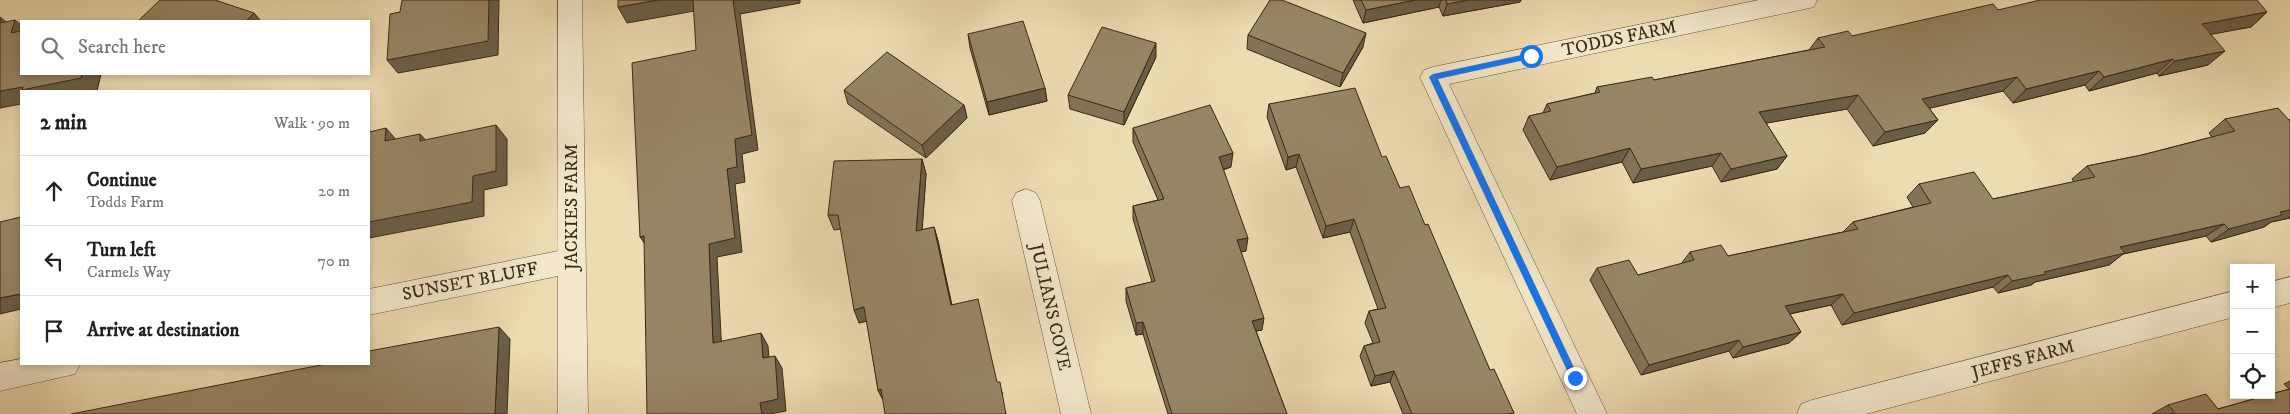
<!DOCTYPE html>
<html lang="en">
<head>
<meta charset="utf-8">
<style>
  :root { --surface:#fff; --page:#f6f6f6; --text:#202124; --muted:#757577; --line:#e0e0e0 }
  body { margin:0; font-family:"IM FELL DW Pica",serif; background:var(--page); color:var(--text) }
  .controls { position:absolute; right:15px; bottom:15px; display:grid; overflow:hidden; border-radius:0px; box-shadow:0 2px 8px #0003 }
  .controls button { width:45px; height:45px; display:grid; place-items:center; padding:0; border:0; border-bottom:1px solid var(--line); background:var(--surface); color:var(--text); font:25px sans-serif }
  .stop { position:absolute; width:15px; height:15px; margin:-11px; border:4px solid #1a73e8; border-radius:50%; background:#fff }
  .stop.end { background:#1a73e8; border-color:#fff; box-shadow:0 1px 5px #0008 }
  .list { margin:0; padding:0; list-style:none }
  h2 { display:flex; justify-content:space-between; align-items:center; height:65px; margin:0; padding:0 20px; font-size:21px }
  h2 small { font-size:16px; font-weight:400; color:var(--muted) }
  .list li { display:grid; grid-template-columns:32px 1fr auto; gap:15px; align-items:center; box-sizing:border-box; height:70px; padding:0 20px; border-top:1px solid var(--line) }
  .list b { display:block; font-size:19px; white-space:nowrap }
  .list p { margin:0; font-size:16px; white-space:nowrap; color:var(--muted) }
  .list em { font-size:16px; font-style:normal; color:var(--muted) }
  .icon { flex:none; width:28px; height:28px; fill:none; stroke:currentColor; stroke-width:2; stroke-linecap:round; stroke-linejoin:round }
  .map { position:relative; flex:none; width:2290px; height:414px; overflow:hidden }
  .search { position:absolute; background:var(--surface); box-shadow:0 2px 8px #0003; left:20px; top:20px; width:350px; height:55px; display:flex; align-items:center; gap:12px; box-sizing:border-box; padding:0 18px; border-radius:0px; color:var(--muted); font-size:19px }
  .panel { position:absolute; background:var(--surface); box-shadow:0 2px 8px #0003; left:20px; top:90px; width:350px; height:275px; border-radius:0px }
  .map>svg:first-child { display:block }
  .lines { fill:none; stroke-linecap:round; stroke-linejoin:round }
  .minor-casing { stroke:#67563c; stroke-width:1 }
  .minor { fill:#f3e8cd; fill-rule:evenodd }
  .wall { fill:#827358; stroke:#3a2914 }
  .shaded-wall { fill:#6a5e47; stroke:#3a2914 }
  .building { fill:#978666; stroke:#3a2914 }
  .route { fill:#1a73e8 }
  .labels { text-anchor:middle; stroke-width:4; stroke-linejoin:round; paint-order:stroke }
  .street-label { font-size:18px; fill:#3a2914; stroke:#f3e8cd }
</style>
</head>
<body>
<div class="map">
<svg width="2290" height="414" viewBox="0 0 2290 414">
  <rect width="100%" height="100%" fill="#eddbb2"/>
  <filter id="stains"><feTurbulence type="fractalNoise" baseFrequency=".004" numOctaves="4"/><feColorMatrix values="0 0 0 0 .2 0 0 0 0 .09 0 0 0 0 .02 0 0 0 .5 -.17"/></filter>
  <radialGradient id="worn" r=".72"><stop offset=".6" stop-color="#630" stop-opacity="0"/><stop offset="1" stop-color="#630" stop-opacity=".3"/></radialGradient>
  <g class="lines">
    <g class="minor-casing">
      <g id="minor">
        <polygon points="558,0 582,0 588,414 558,414 558,276 369,315 369,289 558,251"/>
        <polygon points="1759,0 1817,0 1814,7 1805,9 1449,84 1607,414 1577,414 1420,77 1424,70 1433,67"/>
        <polygon points="1026,189 1036,193 1040,201 1091,414 1061,414 1012,201 1016,193"/>
        <polygon points="2290,277 2290,303 2271,308 2271,282"/>
        <polygon points="2234,291 2234,317 1866,414 1797,414 1801,404 1812,400"/>
        <polygon points="21,359 21,364 80,364 75,374 0,391 0,363"/>
      </g>
    </g>
    <use href="#minor" class="minor"/>
  </g>
  <g class="wall">
    <polygon points="1353,0 1521,0 1520,2 1443,16 1439,7 1363,23"/>
    <polygon points="1998,10 2267,12 2251,27 2210,34 2208,65 2159,76 2157,73 2089,91 2085,85 2013,103 2003,91 1929,108 1938,120 1925,133 1873,146 1847,109 1766,123 1787,156 1777,169 1721,182 1712,166 1633,183 1622,162 1550,180 1523,130 1529,116 1543,113 1547,104 1595,93 1597,87 1654,80 1809,50 1818,38 1852,36"/>
    <polygon points="968,34 1045,88 1047,101 989,115 970,48"/>
    <polygon points="1248,35 1363,47 1340,87 1247,49"/>
    <polygon points="1156,57 1124,125 1070,109 1068,95"/>
    <polygon points="844,90 964,105 967,118 926,158 848,104"/>
    <polygon points="1269,104 1382,157 1400,188 1490,370 1514,413 1513,414 1403,414 1390,382 1371,386 1360,356 1364,346 1373,343 1365,323 1369,311 1378,309 1350,232 1323,238 1296,167 1286,170 1267,117"/>
    <polygon points="2225,119 2290,120 2290,218 2271,222 2264,227 2211,242 2206,236 2123,254 2109,265 2035,282 2031,285 1998,293 1993,287 1842,325 1831,305 1790,314 1801,332 1789,343 1733,358 1729,351 1641,375 1590,280 1597,268 1638,275 1681,264 1690,252 1728,256 1843,232 1853,222 1913,207 1907,197 1919,184 1993,199 2074,182 2072,179 2087,166 2142,155 2212,137 2209,133"/>
    <polygon points="1133,128 1231,167 1223,170 1246,251 1241,252 1262,330 1256,331 1287,414 1168,414 1143,334 1136,335 1126,301 1126,288 1152,282 1133,219 1133,206 1158,200 1133,142"/>
    <polygon points="922,159 926,174 922,230 934,227 938,241 952,305 1003,394 883,400 878,390 867,321 859,323 841,229 834,230 828,215"/>
    <polygon points="2290,381 2290,414 2152,414 2168,405 2218,409 2289,389 2284,384"/>
  </g>
  <g class="shaded-wall">
    <polygon points="489,0 499,0 498,55 398,73 387,60"/>
    <polygon points="658,0 696,0 700,10 627,23 618,7"/>
    <polygon points="733,0 800,0 800,3 740,14 758,150 742,154 745,182 735,184 742,252 717,257 722,355 713,343 709,244 735,139"/>
    <polygon points="1415,0 1441,0 1439,7 1363,23 1366,10"/>
    <polygon points="1468,0 1521,0 1520,2 1443,16 1447,4"/>
    <polygon points="2267,12 2251,27 2186,39 2202,24"/>
    <polygon points="254,13 261,21 246,21"/>
    <polygon points="0,17 11,26 0,33"/>
    <polygon points="15,20 21,25 21,41 11,33"/>
    <polygon points="1366,33 1363,47 1340,87 1343,73"/>
    <polygon points="1156,43 1156,57 1124,125 1124,112"/>
    <polygon points="2225,51 2208,65 2159,76 2175,61"/>
    <polygon points="2173,59 2157,73 2089,91 2104,77"/>
    <polygon points="2099,71 2085,85 2013,103 2026,89"/>
    <polygon points="82,74 101,74 97,91 21,91 21,104 0,108 0,91"/>
    <polygon points="2017,77 2003,91 1910,113 1922,99"/>
    <polygon points="1045,88 1047,101 989,115 987,102"/>
    <polygon points="1858,95 1847,109 1750,126 1759,112"/>
    <polygon points="964,105 967,118 926,158 922,145"/>
    <polygon points="1938,120 1925,133 1873,146 1885,132"/>
    <polygon points="496,125 507,139 507,185 484,190 484,216 369,238 369,222 473,176"/>
    <polygon points="386,128 399,143 385,141"/>
    <polygon points="420,134 433,148 420,141"/>
    <polygon points="1630,148 1622,162 1550,180 1557,167"/>
    <polygon points="1233,153 1231,167 1218,171 1219,157"/>
    <polygon points="1721,153 1712,166 1633,183 1641,169"/>
    <polygon points="1299,154 1296,167 1286,170 1288,157"/>
    <polygon points="1787,156 1777,169 1721,182 1731,169"/>
    <polygon points="922,159 926,174 921,245 916,231"/>
    <polygon points="2290,210 2290,218 2271,222 2264,227 2211,242 2229,229 2280,212"/>
    <polygon points="1354,219 1350,232 1323,238 1326,226"/>
    <polygon points="2224,224 2206,236 2123,254 2109,265 2035,282 2031,285 1998,293 2012,281 2120,247"/>
    <polygon points="934,227 938,241 954,318 951,305"/>
    <polygon points="644,236 650,251 640,237"/>
    <polygon points="1248,238 1246,251 1235,253 1237,240"/>
    <polygon points="2008,275 1993,287 1842,325 1854,313"/>
    <polygon points="21,294 21,309 0,314 0,298"/>
    <polygon points="1843,294 1831,305 1774,317 1785,306"/>
    <polygon points="864,307 870,320 859,323 854,310"/>
    <polygon points="1264,318 1262,330 1250,332 1252,321"/>
    <polygon points="1143,322 1143,334 1136,335 1136,323"/>
    <polygon points="499,327 510,339 507,414 495,414"/>
    <polygon points="1801,332 1789,343 1733,358 1743,347"/>
    <polygon points="761,333 768,346 770,370 763,358"/>
    <polygon points="1739,340 1729,351 1641,375 1649,365"/>
    <polygon points="775,356 782,368 786,411 770,414 762,414 760,403"/>
    <polygon points="1394,371 1390,382 1371,386 1375,376"/>
    <polygon points="881,389 884,402 878,390"/>
  </g>
  <g class="building">
    <polygon points="160,0 215,0 254,13 246,21 138,21"/>
    <polygon points="402,0 489,0 488,41 387,60 390,14 400,12"/>
    <polygon points="618,0 658,0 618,7"/>
    <polygon points="693,0 733,0 752,135 735,139 737,167 727,169 735,238 709,244 713,343 761,333 763,358 775,356 778,399 760,403 762,414 647,414 644,236 640,237 632,63 696,50"/>
    <polygon points="1270,0 1282,0 1366,33 1343,73 1248,35"/>
    <polygon points="1361,0 1415,0 1366,10"/>
    <polygon points="1446,0 1468,0 1447,4"/>
    <polygon points="2040,0 2257,0 2267,12 2202,24 2225,51 2175,61 2173,59 2104,77 2099,71 2026,89 2017,77 1922,99 1938,120 1885,132 1858,95 1759,112 1787,156 1731,169 1721,153 1641,169 1630,148 1557,167 1529,116 1551,111 1547,104 1600,92 1597,87 1652,77 1654,80 1825,47 1818,38 1848,31 1852,36 1993,4 1998,10"/>
    <polygon points="15,20 11,33 21,31 21,74 82,74 81,78 22,90 23,87 0,91 0,23"/>
    <polygon points="1023,21 1045,88 987,102 968,34"/>
    <polygon points="1102,27 1156,43 1124,112 1068,95"/>
    <polygon points="887,52 964,105 922,145 844,90"/>
    <polygon points="1355,88 1382,157 1386,156 1400,188 1409,186 1425,225 1428,224 1490,370 1494,369 1514,413 1508,414 1412,414 1394,371 1375,376 1364,346 1380,342 1369,311 1386,308 1354,219 1326,226 1299,154 1288,157 1269,104"/>
    <polygon points="1210,105 1233,153 1219,157 1248,238 1237,240 1264,318 1252,321 1287,414 1172,414 1143,322 1136,323 1126,288 1155,281 1133,206 1164,199 1133,128"/>
    <polygon points="2278,108 2289,120 2290,120 2290,210 2280,212 2282,215 2229,229 2224,224 2120,247 2125,253 2044,272 2046,274 2012,281 2008,275 1854,313 1843,294 1785,306 1801,332 1743,347 1739,340 1649,365 1597,268 1629,260 1638,275 1694,260 1690,252 1721,245 1728,256 1858,229 1853,222 1931,203 1919,184 1974,172 1993,199 2095,177 2087,166 2142,155 2235,131 2225,119"/>
    <polygon points="496,125 496,171 473,176 472,202 369,222 369,132 386,128 385,141 420,134 420,141"/>
    <polygon points="922,159 916,231 934,227 951,305 978,299 997,382 1000,382 1006,414 885,414 881,389 878,390 864,307 854,310 838,215 828,215 834,161"/>
    <polygon points="21,217 21,294 0,298 0,222"/>
    <polygon points="499,327 495,414 71,414 326,364 369,364 369,351"/>
    <polygon points="2290,389 2290,414 2170,414 2175,413 2168,405 2206,394 2218,409 2268,395 2271,395 2271,394"/>
  </g>
  <polygon class="route" points="1531,53 1535,56 1534,58 1438,79 1578,376 1578,381 1575,383 1572,381 1429,77 1433,74"/>
  <g class="labels">
    <g class="street-label">
      <text transform="translate(1619 38) rotate(-12)" y="6">TODDS FARM</text>
      <text transform="translate(571 207) rotate(-90)" y="6">JACKIES FARM</text>
      <text transform="translate(470 281) rotate(-11)" y="6">SUNSET BLUFF</text>
      <text transform="translate(1051 307) rotate(77)" y="6">JULIANS COVE</text>
      <text transform="translate(2023 359) rotate(-15)" y="6">JEFFS FARM</text>
    </g>
  </g>
  <rect width="100%" height="100%" filter="url(#stains)"/>
  <rect width="100%" height="100%" fill="url(#worn)"/>
</svg>
<div class="controls">
<button>+</button>
<button>−</button>
<button><svg class="icon" aria-label="locate" viewBox="0 0 24 24"><circle cx="12" cy="12" r="6"/><path d="M12 2v4M12 18v4M2 12h4M18 12h4"/></svg></button>
</div>
<div class="stop" style="left:1531px;top:56px"></div>
<div class="stop end" style="left:1575px;top:378px"></div>
<div class="search"><svg class="icon" aria-label="search" viewBox="0 0 24 24"><circle cx="10" cy="10" r="6"/><path d="M15 15l6 6"/></svg>Search here</div>
<section class="panel">
<h2>2 min<small>Walk · 90 m</small></h2>
<ul class="list">
<li><svg class="icon" aria-label="ahead" viewBox="0 0 24 24"><path d="M12 20V5M6 11l6-6 6 6"/></svg><div><b>Continue</b><p>Todds Farm</p></div><em>20 m</em></li>
<li><svg class="icon" aria-label="left" viewBox="0 0 24 24"><path d="M17 20v-9H6M10 6l-5 5 5 5"/></svg><div><b>Turn left</b><p>Carmels Way</p></div><em>70 m</em></li>
<li><svg class="icon" aria-label="arrive" viewBox="0 0 24 24"><path d="M6 21V4h12l-3 4 3 4H6"/></svg><div><b>Arrive at destination</b></div></li>
</ul>
</section>
</div>
</body>
</html>
